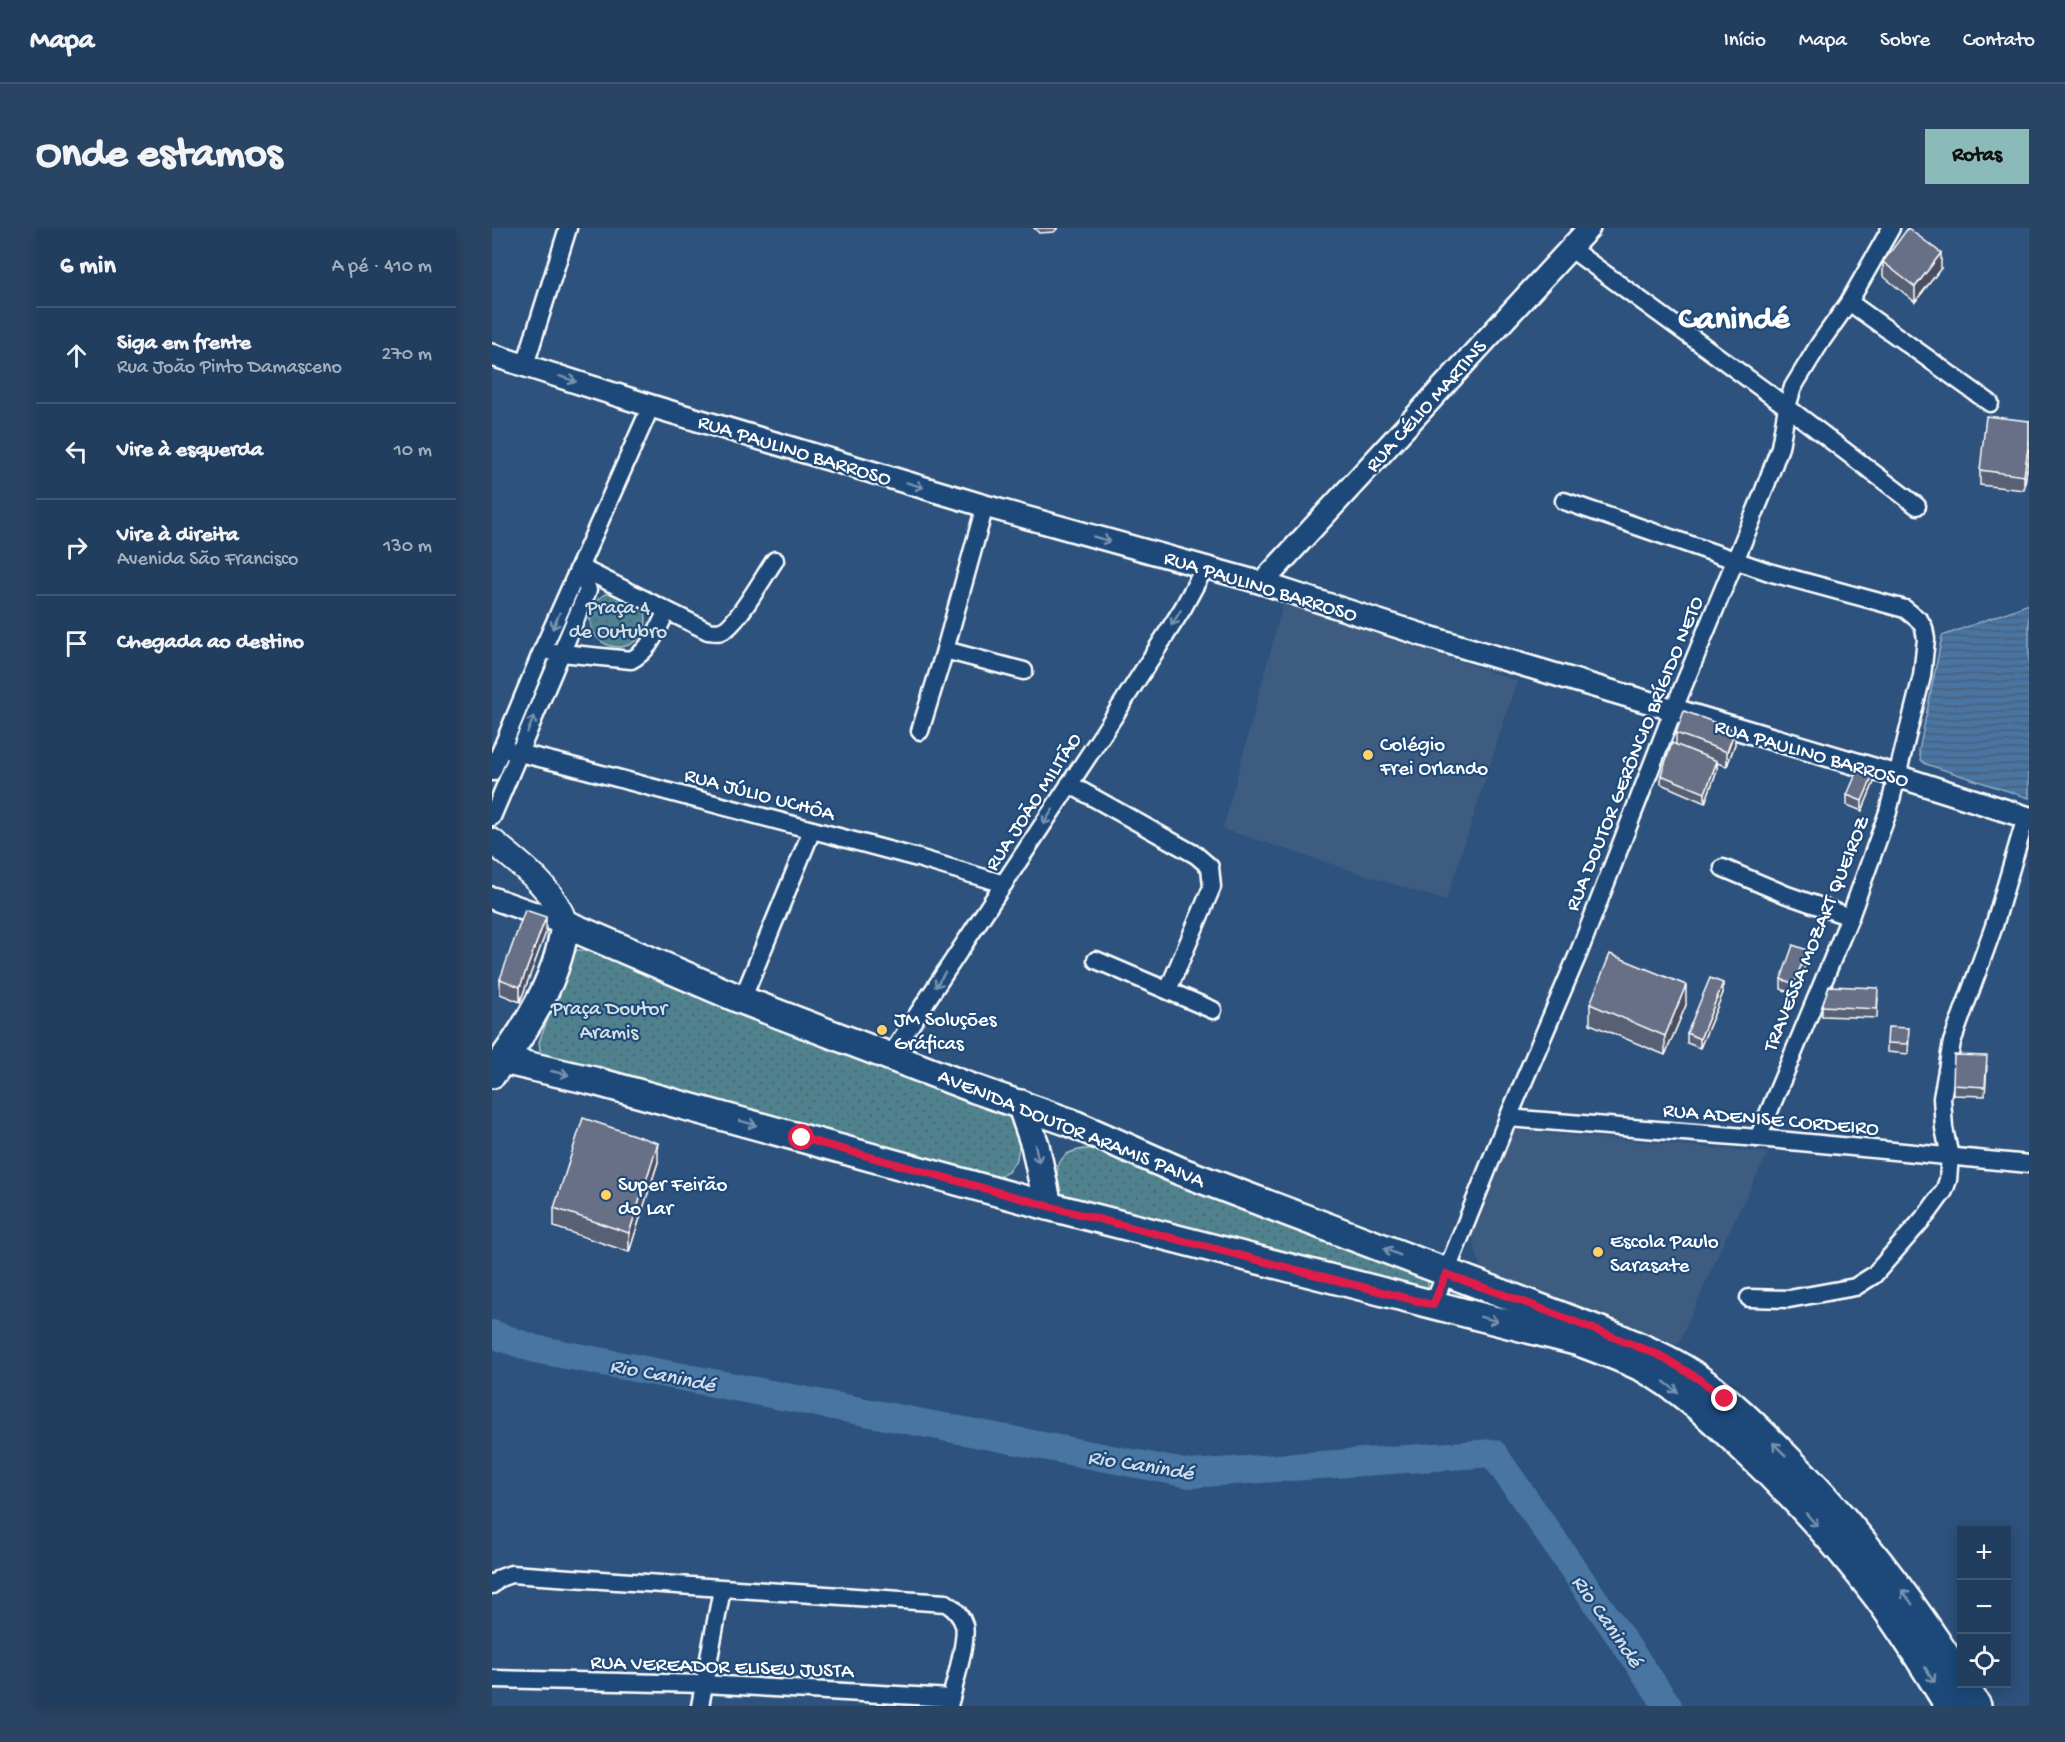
<!DOCTYPE html>
<html lang="pt">
<head>
<meta charset="utf-8">
<style>
  :root { --surface:#223e5e; --page:#2a4564; --text:#f1f3f6; --muted:#a2aebc; --line:#3f5773; --accent:#8bbbb9 }
  body { margin:0; font-family:"Gochi Hand",sans-serif; background:var(--page); color:var(--text) }
  .controls { position:absolute; right:18px; bottom:18px; display:grid; overflow:hidden; border-radius:0px; box-shadow:0 3px 15px #0003 }
  .controls button { width:54px; height:54px; display:grid; place-items:center; padding:0; border:0; border-bottom:2px solid var(--line); background:var(--surface); color:var(--text); font:30px sans-serif }
  .stop { position:absolute; width:18px; height:18px; margin:-14px; border:4px solid #e11d48; border-radius:50%; background:#fff }
  .stop.end { background:#e11d48; border-color:#fff; box-shadow:0 2px 6px #0008 }
  .list { margin:0; padding:0; list-style:none }
  h2 { display:flex; justify-content:space-between; align-items:center; height:78px; margin:0; padding:0 24px; font-size:26px }
  h2 small { font-size:20px; font-weight:400; color:var(--muted) }
  .list li { display:grid; grid-template-columns:39px 1fr auto; gap:18px; align-items:center; box-sizing:border-box; height:96px; padding:0 24px; border-top:2px solid var(--line) }
  .list b { display:block; font-size:22px; white-space:nowrap }
  .list p { margin:0; font-size:20px; white-space:nowrap; color:var(--muted) }
  .list em { font-size:20px; font-style:normal; color:var(--muted) }
  .icon { flex:none; width:33px; height:33px; fill:none; stroke:currentColor; stroke-width:2; stroke-linecap:round; stroke-linejoin:round }
  .map { position:relative; flex:none; width:1537px; height:1478px; overflow:hidden; border-radius:0px }
  header { display:flex; align-items:center; gap:36px; box-sizing:border-box; height:84px; padding:0 30px; background:var(--surface); border-bottom:2px solid var(--line) }
  header strong { font-size:28px }
  nav { display:flex; gap:33px; margin-inline-start:auto; font-size:21px }
  .intro { display:flex; align-items:center; justify-content:space-between; box-sizing:border-box; height:144px; padding:0 36px }
  h1 { margin:0; font-size:42px }
  .button { padding:15px 27px; border-radius:0px; background:var(--accent); color:#111; font-size:21px; font-weight:700 }
  main { display:flex; gap:36px; padding:0 36px }
  aside { flex:1; background:var(--surface); border-radius:0px; box-shadow:0 3px 15px #0003 }
  .map>svg:first-child { display:block }
  .built { fill:#3e5b80 }
  .grass { fill:url(#grass-dots); stroke:#a7c0c6; stroke-width:1.5 }
  .water { fill:url(#water-rules); stroke:#91acc8; stroke-width:1.5 }
  .lines { fill:none; stroke-linecap:round; stroke-linejoin:round }
  .river { stroke:#4874a3; stroke-width:28 }
  .minor-casing { stroke:#fff; stroke-width:21 }
  .tertiary-casing { stroke:#fff; stroke-width:26 }
  .secondary-casing { stroke:#fff; stroke-width:28 }
  .primary-casing { stroke:#fff; stroke-width:32 }
  .minor { stroke:#1f4a7a; stroke-width:16 }
  .tertiary { stroke:#1f4a7a; stroke-width:21 }
  .secondary { stroke:#1f4a7a; stroke-width:24 }
  .primary { stroke:#1f4a7a; stroke-width:27 }
  .wall { fill:#596074; stroke:#fff; stroke-width:1.5 }
  .shaded-wall { fill:#484e5e; stroke:#fff; stroke-width:1.5 }
  .building { fill:#677087; stroke:#fff; stroke-width:1.5 }
  .oneway { stroke:#7992af }
  .route { stroke:#e11d48; stroke-width:8 }
  .poi-dot { fill:#ffd166; stroke:#1f4a7a; stroke-width:2 }
  .labels { text-anchor:middle; stroke-width:4.5; stroke-linejoin:round; paint-order:stroke }
  .street-label { font-size:21px; fill:#fff; stroke:#1f4a7a }
  .park-label { font-size:21px; fill:#d3e0e3; stroke:#1f4a7a }
  .poi-label { font-size:21px; fill:#fff; stroke:#1f4a7a; text-anchor:start }
  .water-label { font-size:22px; font-style:italic; fill:#d1dce8; stroke:#1f4a7a }
  .town-label { font-size:33px; font-weight:bold; fill:#fff; stroke:#1f4a7a }
</style>
</head>
<body>
<header>
<strong>Mapa</strong>
<nav><a>Início</a><a>Mapa</a><a>Sobre</a><a>Contato</a></nav>
</header>
<div class="intro"><h1>Onde estamos</h1><a class="button">Rotas</a></div>
<main>
<aside>
<h2>6 min<small>A pé · 410 m</small></h2>
<ul class="list">
<li><svg class="icon" aria-label="ahead" viewBox="0 0 24 24"><path d="M12 20V5M6 11l6-6 6 6"/></svg><div><b>Siga em frente</b><p>Rua João Pinto Damasceno</p></div><em>270 m</em></li>
<li><svg class="icon" aria-label="left" viewBox="0 0 24 24"><path d="M17 20v-9H6M10 6l-5 5 5 5"/></svg><div><b>Vire à esquerda</b></div><em>10 m</em></li>
<li><svg class="icon" aria-label="right" viewBox="0 0 24 24"><path d="M7 20v-9h11M14 6l5 5-5 5"/></svg><div><b>Vire à direita</b><p>Avenida São Francisco</p></div><em>130 m</em></li>
<li><svg class="icon" aria-label="arrive" viewBox="0 0 24 24"><path d="M6 21V4h12l-3 4 3 4H6"/></svg><div><b>Chegada ao destino</b></div></li>
</ul>
</aside>
<div class="map">
<svg width="1537" height="1478" viewBox="0 0 1537 1478">
  <defs>
    <pattern id="grass-dots" width="8" height="8" patternUnits="userSpaceOnUse" patternTransform="scale(1.5)"><rect width="8" height="8" fill="#4f828e"/><path d="M2 2h.1M6 6h.1" fill="none" stroke="#4e6a70" stroke-width="1.8" stroke-linecap="round"/></pattern>
    <pattern id="water-rules" width="6" height="5" patternUnits="userSpaceOnUse" patternTransform="scale(1.5)"><rect width="6" height="5" fill="#4874a3"/><path d="M0 2.5h6" fill="none" stroke="#4a5e73"/></pattern>
  </defs>
  <rect width="100%" height="100%" fill="#2d527d"/>
  <filter id="ink" filterUnits="userSpaceOnUse"><feTurbulence type="fractalNoise" baseFrequency=".0167" numOctaves="2"/><feDisplacementMap in="SourceGraphic" scale="12" xChannelSelector="R" yChannelSelector="G"/><feConvolveMatrix kernelMatrix="1 2 1 2 8 2 1 2 1" color-interpolation-filters="sRGB"/></filter>
  <g filter="url(#ink)">
    <g class="built">
      <polygon points="792,372 1025,453 954,673 731,601"/>
      <polygon points="1018,902 1276,925 1235,1007 1186,1117 989,1042 978,1001"/>
    </g>
    <g class="grass">
      <circle cx="126" cy="391" r="28"/>
      <polygon points="85,722 100,723 517,888 526,899 528,912 525,931 516,944 501,952 49,829 47,814 78,731"/>
      <path d="M609 920 930 1049 936 1054V1062L581 975C578 973 572 970 569 966 562 955 563 934 575 926 585 920 598 921 609 920Z"/>
    </g>
    <polygon class="water" points="1537,376 1537,570 1434,536 1429,532 1427,523 1450,408"/>
    <g class="lines">
      <polyline class="river" points="0,1106 43,1121 698,1246 1001,1225 1176,1478"/>
      <g class="minor-casing">
        <g id="minor">
          <polyline points="1079,21 1295,179 1425,278"/>
          <polyline points="1357,74 1498,175"/>
          <polyline points="33,137 76,0"/>
          <polyline points="1072,273 1280,345 1413,381 1428,393 1432,400 1434,411 1430,448 1396,584 1358,689 1266,910"/>
          <path d="M87 339 216 403C223 404 229 405 235 400 249 389 272 348 283 332"/>
          <polyline points="453,422 532,443"/>
          <path d="M60 424 139 432C159 422 165 401 175 383"/>
          <polyline points="428,503 453,422 493,278"/>
          <polyline points="11,521 72,536 426,630 512,656"/>
          <polyline points="0,544 50,423 159,178"/>
          <polyline points="577,556 704,627 718,639 720,659 676,762"/>
          <polyline points="0,589 96,362 87,339"/>
          <polyline points="1231,640 1295,667 1358,689"/>
          <polyline points="604,732 721,782"/>
          <polyline points="250,772 320,602"/>
          <polyline points="398,828 612,504 691,380 713,339"/>
          <polyline points="1016,890 1266,910 1537,936"/>
          <polyline points="1257,1070 1297,1071 1363,1059 1382,1047 1436,985 1452,963 1456,952 1458,929 1452,900 1450,870 1460,814 1502,698 1534,589"/>
          <polyline points="941,1077 1016,890 1087,724 1181,483 1271,265 1288,219 1295,179 1301,159 1328,115 1357,74 1399,0"/>
          <path d="M0 1357 8 1350 19 1346 454 1375C462 1380 469 1387 472 1397 476 1413 461 1460 457 1478"/>
          <polyline points="0,1451 212,1456 459,1470"/>
          <polyline points="208,1478 230,1361"/>
        </g>
      </g>
      <g class="tertiary-casing">
        <g id="tertiary">
          <polyline points="0,127 159,178 493,278 770,355 937,409 1405,548 1537,590"/>
          <polyline points="770,355 1097,0"/>
          <polyline points="0,670 73,696"/>
        </g>
      </g>
      <g class="secondary-casing">
        <path id="secondary" d="M0 613C27 636 63 660 73 696"/>
      </g>
      <g class="primary-casing">
        <g id="primary">
          <path d="M11 832 102 853 556 978 1087 1114C1108 1122 1131 1130 1151 1140 1186 1159 1218 1189 1247 1216 1297 1263 1346 1316 1387 1371 1412 1405 1435 1442 1457 1478"/>
          <path d="M0 846C33 804 67 749 73 696L250 772 483 861 577 894 688 943 1130 1111C1157 1123 1184 1134 1207 1151 1237 1172 1263 1198 1289 1224 1360 1294 1417 1368 1470 1453"/>
          <polyline points="529,876 543,917 556,978"/>
          <polyline points="1471,1456 1485,1478"/>
        </g>
      </g>
      <use href="#minor" class="minor"/>
      <use href="#tertiary" class="tertiary"/>
      <use href="#secondary" class="secondary"/>
      <use href="#primary" class="primary"/>
    </g>
    <g class="wall">
      <polygon points="542,0 566,0 562,4 547,5"/>
      <polygon points="1391,34 1449,40 1423,74 1391,48"/>
      <polygon points="1537,193 1537,227 1532,262 1488,257 1488,242"/>
      <polygon points="1184,505 1243,516 1235,538 1225,535 1225,542 1213,575 1169,556 1169,547 1184,517"/>
      <polygon points="1382,554 1370,583 1355,577 1355,567"/>
      <polygon points="54,704 28,774 8,766 8,751"/>
      <polygon points="1315,732 1302,766 1289,761 1289,751"/>
      <polygon points="1231,765 1208,820 1195,815 1195,805"/>
      <polygon points="1386,770 1385,790 1330,788 1330,778"/>
      <polygon points="1098,776 1194,777 1173,827 1098,796"/>
      <polygon points="1417,810 1416,826 1395,824 1395,815"/>
      <polygon points="1495,838 1493,868 1461,867 1461,857"/>
      <polygon points="166,934 137,1024 62,999 62,980"/>
    </g>
    <g class="shaded-wall">
      <polygon points="1449,25 1449,40 1423,74 1423,59"/>
      <polygon points="1537,212 1537,227 1532,262 1532,248"/>
      <polygon points="1243,502 1243,516 1235,538 1235,524"/>
      <polygon points="1225,533 1225,542 1213,575 1213,565"/>
      <polygon points="1382,545 1382,554 1370,583 1370,573"/>
      <polygon points="54,689 54,704 28,774 28,759"/>
      <polygon points="1315,722 1315,732 1302,766 1302,756"/>
      <polygon points="1231,755 1231,765 1208,820 1208,811"/>
      <polygon points="1194,757 1194,777 1173,827 1173,808"/>
      <polygon points="166,915 166,934 137,1024 137,1005"/>
    </g>
    <g class="building">
      <polygon points="1416,0 1449,25 1423,59 1391,34"/>
      <polygon points="1494,188 1537,193 1537,212 1532,248 1488,242"/>
      <polygon points="1192,483 1243,502 1235,524 1184,505"/>
      <polygon points="1180,515 1225,533 1213,565 1169,547"/>
      <polygon points="1367,539 1382,545 1370,573 1355,567"/>
      <polygon points="33,682 54,689 28,759 8,751"/>
      <polygon points="1301,717 1315,722 1302,756 1289,751"/>
      <polygon points="1118,726 1194,757 1173,808 1098,776"/>
      <polygon points="1218,750 1231,755 1208,811 1195,805"/>
      <polygon points="1337,758 1386,760 1385,781 1330,778"/>
      <polygon points="1396,799 1417,800 1416,816 1395,815"/>
      <polygon points="1462,827 1495,828 1493,859 1461,857"/>
      <polygon points="91,890 166,915 137,1005 62,980"/>
    </g>
    <defs><path id="oneway-shaft" d="M-6 0H5M1.5-3L5.5 0L1.5 3" fill="none" stroke-width="1.6" stroke-linecap="round" stroke-linejoin="round" transform="scale(1.5)"/></defs>
    <g class="oneway">
      <use href="#oneway-shaft" transform="translate(76 151) rotate(18)"/>
      <use href="#oneway-shaft" transform="translate(423 257) rotate(17)"/>
      <use href="#oneway-shaft" transform="translate(610 311) rotate(16)"/>
      <use href="#oneway-shaft" transform="translate(684 390) rotate(122)"/>
      <use href="#oneway-shaft" transform="translate(64 393) rotate(114)"/>
      <use href="#oneway-shaft" transform="translate(39 496) rotate(-67)"/>
      <use href="#oneway-shaft" transform="translate(556 589) rotate(123)"/>
      <use href="#oneway-shaft" transform="translate(448 752) rotate(123)"/>
      <use href="#oneway-shaft" transform="translate(68 845) rotate(13)"/>
      <use href="#oneway-shaft" transform="translate(256 895) rotate(15)"/>
      <use href="#oneway-shaft" transform="translate(545 926) rotate(79)"/>
      <use href="#oneway-shaft" transform="translate(900 1024) rotate(-158)"/>
      <use href="#oneway-shaft" transform="translate(997 1091) rotate(14)"/>
      <use href="#oneway-shaft" transform="translate(1179 1159) rotate(38)"/>
      <use href="#oneway-shaft" transform="translate(1287 1221) rotate(-135)"/>
      <use href="#oneway-shaft" transform="translate(1320 1292) rotate(48)"/>
      <use href="#oneway-shaft" transform="translate(1415 1369) rotate(-127)"/>
      <use href="#oneway-shaft" transform="translate(1438 1447) rotate(57)"/>
    </g>
  </g>
  <g class="lines" filter="url(#ink)">
    <polyline class="route" points="310,910 556,978 941,1077 954,1046 1040,1077 1167,1127 1207,1151 1233,1171"/>
  </g>
  <g class="poi-dot">
    <circle cx="876" cy="527" r="6"/>
    <circle cx="390" cy="802" r="6"/>
    <circle cx="114" cy="967" r="6"/>
    <circle cx="1106" cy="1024" r="6"/>
  </g>
  <g class="labels">
    <g class="street-label">
      <text transform="translate(933 177) rotate(-48)" y="7">RUA CÉLIO MARTINS</text>
      <text transform="translate(303 221) rotate(17)" y="7">RUA PAULINO BARROSO</text>
      <text transform="translate(769 357) rotate(17)" y="7">RUA PAULINO BARROSO</text>
      <text transform="translate(1320 524) rotate(16)" y="7">RUA PAULINO BARROSO</text>
      <text transform="translate(1141 525) rotate(-68)" y="7">RUA DOUTOR GERÔNCIO BRÍGIDO NETO</text>
      <text transform="translate(268 565) rotate(15)" y="7">RUA JÚLIO UCHÔA</text>
      <text transform="translate(540 573) rotate(-57)" y="7">RUA JOÃO MILITÃO</text>
      <text transform="translate(1323 705) rotate(-68)" y="7">TRAVESSA MOZART QUEIROZ</text>
      <text transform="translate(1279 890) rotate(5)" y="7">RUA ADENISE CORDEIRO</text>
      <text transform="translate(580 899) rotate(22)" y="7">AVENIDA DOUTOR ARAMIS PAIVA</text>
      <text transform="translate(230 1437) rotate(2)" y="7">RUA VEREADOR ELISEU JUSTA</text>
    </g>
    <g class="park-label">
      <text x="126" y="385">Praça 4<tspan x="126" dy="24">de Outubro</tspan></text>
      <text x="117" y="786">Praça Doutor<tspan x="117" dy="24">Aramis</tspan></text>
    </g>
    <g class="poi-label">
      <text x="888" y="522">Colégio<tspan x="888" dy="24">Frei Orlando</tspan></text>
      <text x="402" y="797">JM Soluções<tspan x="402" dy="24">Gráficas</tspan></text>
      <text x="126" y="962">Super Feirão<tspan x="126" dy="24">do Lar</tspan></text>
      <text x="1118" y="1019">Escola Paulo<tspan x="1118" dy="24">Sarasate</tspan></text>
    </g>
    <g class="water-label">
      <text transform="translate(171 1145) rotate(11)" y="8">Rio Canindé</text>
      <text transform="translate(649 1235) rotate(9)" y="8">Rio Canindé</text>
      <text transform="translate(1117 1392) rotate(55)" y="8">Rio Canindé</text>
    </g>
    <g class="town-label">
      <text x="1242" y="99">Canindé</text>
    </g>
  </g>
</svg>
<div class="controls">
<button>+</button>
<button>−</button>
<button><svg class="icon" aria-label="locate" viewBox="0 0 24 24"><circle cx="12" cy="12" r="6"/><path d="M12 2v4M12 18v4M2 12h4M18 12h4"/></svg></button>
</div>
<div class="stop" style="left:310px;top:910px"></div>
<div class="stop end" style="left:1233px;top:1171px"></div>
</div>
</main>
</body>
</html>
